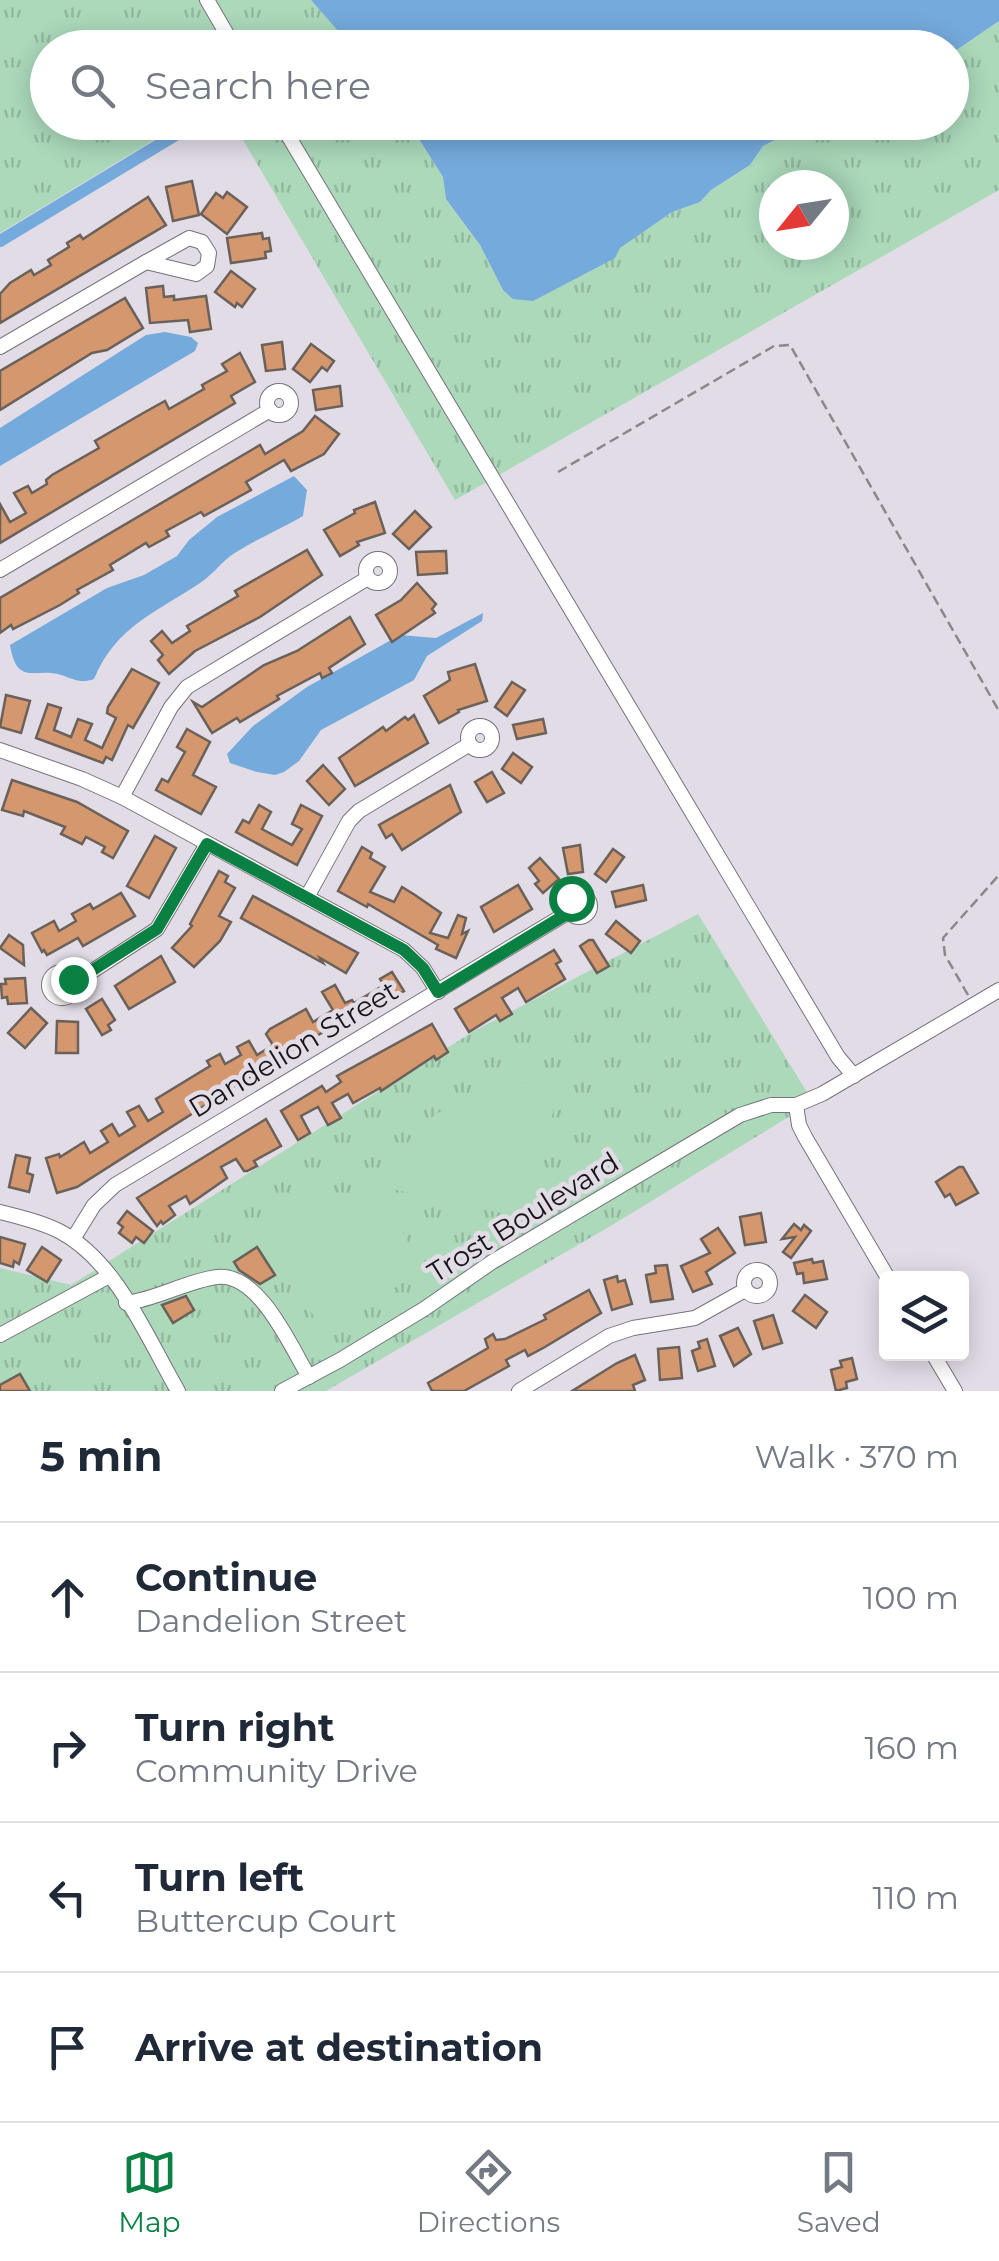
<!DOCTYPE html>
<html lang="en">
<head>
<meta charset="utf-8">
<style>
  :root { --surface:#fff; --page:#f2f2f3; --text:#1f2937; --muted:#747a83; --line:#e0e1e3; --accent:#0b8043 }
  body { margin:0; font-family:Montserrat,sans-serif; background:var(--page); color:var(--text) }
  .controls { position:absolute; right:30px; bottom:30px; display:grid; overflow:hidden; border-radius:10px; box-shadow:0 5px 25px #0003 }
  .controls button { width:90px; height:90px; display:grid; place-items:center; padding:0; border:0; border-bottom:2px solid var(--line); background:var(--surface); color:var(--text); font:50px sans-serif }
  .compass { position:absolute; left:759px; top:170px; width:90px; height:90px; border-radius:50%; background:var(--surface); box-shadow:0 5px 25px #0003; rotate:240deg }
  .stop { position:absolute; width:30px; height:30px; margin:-22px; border:8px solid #0b8043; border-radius:50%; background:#fff }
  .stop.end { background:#0b8043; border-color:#fff; box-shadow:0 2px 10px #0008 }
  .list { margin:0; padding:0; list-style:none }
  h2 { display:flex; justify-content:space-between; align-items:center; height:130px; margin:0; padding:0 40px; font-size:42px }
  h2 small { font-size:32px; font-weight:400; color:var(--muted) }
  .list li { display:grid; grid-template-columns:65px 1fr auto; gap:30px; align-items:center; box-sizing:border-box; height:150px; padding:0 40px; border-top:2px solid var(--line) }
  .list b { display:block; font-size:38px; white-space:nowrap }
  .list p { margin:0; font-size:32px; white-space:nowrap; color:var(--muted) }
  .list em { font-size:32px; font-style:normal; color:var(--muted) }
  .icon { flex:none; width:55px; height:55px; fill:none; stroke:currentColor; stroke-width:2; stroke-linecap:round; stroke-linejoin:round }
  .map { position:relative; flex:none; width:999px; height:1391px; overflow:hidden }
  .search { position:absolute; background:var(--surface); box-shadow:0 5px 25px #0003; left:30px; right:30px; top:30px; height:110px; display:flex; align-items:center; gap:25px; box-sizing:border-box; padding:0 35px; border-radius:55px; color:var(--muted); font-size:38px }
  .sheet { height:730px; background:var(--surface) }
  nav { display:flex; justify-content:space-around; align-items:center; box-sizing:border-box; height:140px; border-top:2px solid var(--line); background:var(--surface); font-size:28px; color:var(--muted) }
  nav a { display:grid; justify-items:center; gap:5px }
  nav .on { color:var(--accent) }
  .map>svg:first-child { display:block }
  .grass { fill:url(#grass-tufts); fill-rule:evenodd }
  .garden { fill:#abd9ba }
  .water { fill:#75aadd }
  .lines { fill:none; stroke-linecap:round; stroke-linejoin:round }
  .canal { stroke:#75aadd; stroke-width:12 }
  .building { fill:#d5976e; stroke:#6b615b; stroke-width:2.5 }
  .minor-casing { stroke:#77727b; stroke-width:16 }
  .path { stroke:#8b878f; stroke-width:2.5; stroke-dasharray:10 5; stroke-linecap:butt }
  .minor { stroke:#fff; stroke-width:14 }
  .route { stroke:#0b8043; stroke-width:12 }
  .labels { text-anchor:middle; stroke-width:9; stroke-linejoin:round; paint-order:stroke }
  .street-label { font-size:28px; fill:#171518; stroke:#e2dce7 }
</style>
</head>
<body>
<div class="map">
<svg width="999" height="1391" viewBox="0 0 999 1391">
  <defs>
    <pattern id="grass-tufts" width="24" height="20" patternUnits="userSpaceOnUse" patternTransform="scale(2.5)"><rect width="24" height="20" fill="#abd9ba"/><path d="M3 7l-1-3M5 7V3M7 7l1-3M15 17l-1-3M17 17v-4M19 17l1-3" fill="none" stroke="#92b99f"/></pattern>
  </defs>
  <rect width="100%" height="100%" fill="#e2dce7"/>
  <g class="grass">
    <polygon points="0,0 311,0 353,47 48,48 48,122 182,123 0,233"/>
    <path d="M999 21V190L455 500 233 123H415L417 136 443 177 446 199 480 245 503 290 533 301 619 248 672 212 700 202 711 190 750 165 763 146 808 123 952 122V53ZM774 185H834V245H774Z"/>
    <polygon points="698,914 813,1102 614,1224 326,1391 0,1391 0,1268 71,1285 474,1031"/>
  </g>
  <g class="garden">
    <path d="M510 1080 558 1090 528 1219 392 1189C398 1172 402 1149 412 1136 429 1113 484 1085 510 1080Z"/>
    <path d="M325 1194C392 1202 393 1214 424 1270L323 1332 257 1219 300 1198Z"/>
  </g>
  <g class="water">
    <polygon points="311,0 999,0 999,21 952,53 952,48 353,48"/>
    <polygon points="415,123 415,122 808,123 763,146 750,165 711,190 700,202 672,212 620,248 615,258 533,301 513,299 503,290 480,245 446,199 443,177 417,136"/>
    <polygon points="165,332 191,337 198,343 195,351 0,466 0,428 146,335"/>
    <path d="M294 476 307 490 303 516C279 530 252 541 229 557 219 565 211 576 200 583 157 612 116 626 94 679 80 684 74 679 61 675 35 667 17 687 10 645L107 588 144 575 177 556 189 540 217 517Z"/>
    <polygon points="483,613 482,621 427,656 414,680 321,730 299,761 284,772 275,775 257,772 230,763 227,754 253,726 307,687 400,635 436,638"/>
  </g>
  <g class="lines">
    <polyline class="canal" points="0,241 197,122"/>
  </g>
  <g class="building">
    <polygon points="192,181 199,215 173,221 166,187"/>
    <polygon points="227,192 247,207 227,234 201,214 216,193 223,198"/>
    <polygon points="148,197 166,225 0,323 0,294 10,283 31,270 34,275 51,265 48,260 69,247 67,243 80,235 83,239"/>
    <polygon points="262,233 263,239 269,238 271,251 265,252 266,258 231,263 227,238"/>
    <polygon points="231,271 255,289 242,307 237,303 235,307 215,292"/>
    <polygon points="163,286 164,297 174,296 174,300 206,296 211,329 190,332 188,320 150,323 146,288"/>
    <polygon points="125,298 143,328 107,350 92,353 0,410 0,371"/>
    <polygon points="282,342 285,369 266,371 262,345"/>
    <polygon points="311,344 334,361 327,371 322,367 310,382 293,369"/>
    <polygon points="240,353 255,382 231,396 235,403 0,543 0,504 10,522 26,513 14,493 28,486 32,493 47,484 46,480 52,475 99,448 95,441 145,412 165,401 169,409 204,389 202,385 227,371 222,364"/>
    <polygon points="340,386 342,406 316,410 313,390"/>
    <polygon points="315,416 339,434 324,454 291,471 284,460 246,482 251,490 204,516 201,512 166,531 169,536 149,547 146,543 110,565 113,570 77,590 79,593 60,605 13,629 11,625 0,633 0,598 260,445 265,454 303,431"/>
    <polygon points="375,502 385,533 357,542 359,545 340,556 324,530 355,513 354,510"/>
    <polygon points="415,511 431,527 409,549 393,534"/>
    <polygon points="307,550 322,575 260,617 195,651 169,674 158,660 163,655 151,641 162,631 172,643 190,631 187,626 238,596 235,591"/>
    <polygon points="446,551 447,573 418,575 416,552"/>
    <polygon points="417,583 436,604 432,609 435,613 392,642 376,615 401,600"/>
    <polygon points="350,617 365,644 329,668 332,673 322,678 320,673 277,696 279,699 240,722 237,718 212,733 193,702 202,707 264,665 297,651"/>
    <polygon points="475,664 487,701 458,710 459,712 439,723 424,696 450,680 448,672"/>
    <polygon points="132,669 159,683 133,728 128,725 112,760 106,757 103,763 36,738 48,704 61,708 54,730 71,737 78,719 92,724 85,740 102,748 116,718 107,713 108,707"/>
    <polygon points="512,682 525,690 507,716 495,707"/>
    <polygon points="6,695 30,701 21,733 0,727"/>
    <polygon points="414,715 428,743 355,786 339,758 383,727 386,731 405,717 408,720"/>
    <polygon points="543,719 546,733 517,739 513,725"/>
    <polygon points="187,729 210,742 193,775 216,787 201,814 156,790 162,779 168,782 185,752 177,747"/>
    <polygon points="513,753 532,767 521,783 502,769"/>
    <polygon points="323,765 345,789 329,805 307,781"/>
    <polygon points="492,772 504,793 487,802 475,782"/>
    <polygon points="12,780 77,802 128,831 113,858 102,852 105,847 86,837 82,844 61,834 65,827 24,811 23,816 2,810"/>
    <polygon points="450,785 461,812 402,850 392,834 386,838 379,825"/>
    <polygon points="259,805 271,812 262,829 292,845 302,829 292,824 301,805 322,816 297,865 236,832 243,820 249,823"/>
    <polygon points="155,836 176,848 149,898 127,886"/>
    <polygon points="580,845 583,872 568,874 563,848"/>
    <polygon points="362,847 372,853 370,858 385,867 370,892 394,902 402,887 415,895 441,913 430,933 448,938 458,915 466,918 462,934 468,931 456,958 436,949 438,945 368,904 367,907 338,891"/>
    <polygon points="613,849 624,857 606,882 595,874"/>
    <polygon points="540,858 559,879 543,893 535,884 539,881 529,868"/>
    <polygon points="219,871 228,876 225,882 235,888 219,916 231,922 220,941 194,967 172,948 192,926 190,924"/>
    <polygon points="518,885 532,909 494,932 481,907"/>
    <polygon points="643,885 646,900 616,907 612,892"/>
    <polygon points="121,893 135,916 83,946 78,938 47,955 44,950 42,952 32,933 54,921 59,931 76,921 72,914 90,904 93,909"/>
    <polygon points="253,896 358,953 346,973 320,958 323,963 241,918"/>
    <polygon points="616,921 640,941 631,953 606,934"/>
    <polygon points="9,935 23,945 24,965 0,948"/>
    <polygon points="589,940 593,940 609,966 597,973 580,946"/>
    <polygon points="554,950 561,961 556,964 565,979 526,1002 518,988 502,998 512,1014 500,1021 496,1015 469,1032 455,1009"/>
    <polygon points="161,956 175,982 129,1009 115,986"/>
    <polygon points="392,972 404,991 374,1009 371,1005 297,1047 77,1187 57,1193 46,1158 59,1154 60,1157 84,1142 90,1153 108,1142 101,1131 112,1124 119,1136 135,1126 127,1112 139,1106 148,1121 163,1112 156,1099 210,1066 207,1061 220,1054 225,1064 241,1055 237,1047 249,1041 257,1055 273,1045 266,1034 270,1029 306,1009 313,1022 333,1010 322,992 335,985 345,1003 352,1000 354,1003 384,985 380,979"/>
    <polygon points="25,978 27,1003 8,1004 7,997 2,998 1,984 6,984 5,979"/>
    <polygon points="102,999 115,1020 108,1025 111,1030 102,1035 86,1009"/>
    <polygon points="31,1008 47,1023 25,1048 8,1033"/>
    <polygon points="57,1021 78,1022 78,1053 56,1053"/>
    <polygon points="432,1024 448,1052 436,1060 434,1056 381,1091 380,1088 353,1103 348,1094 332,1103 341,1118 328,1125 318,1107 301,1116 310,1133 298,1140 281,1111 322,1086 326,1092 341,1082 337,1076"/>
    <polygon points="266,1119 281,1146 254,1161 257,1166 247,1171 244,1171 236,1159 221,1167 227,1178 190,1204 186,1196 169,1206 175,1215 163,1224 161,1221 157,1226 137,1198"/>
    <polygon points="16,1155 30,1158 27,1173 33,1175 29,1192 9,1187"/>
    <polygon points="959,1167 963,1167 978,1193 956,1205 950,1194 945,1197 936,1182"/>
    <polygon points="127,1211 153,1231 144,1243 136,1237 132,1243 119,1233 123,1227 118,1223"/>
    <polygon points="761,1213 766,1242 745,1245 740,1217"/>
    <polygon points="794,1224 801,1230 804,1225 811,1231 791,1258 783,1252 795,1237 782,1239"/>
    <polygon points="718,1228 735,1253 706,1272 712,1284 693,1292 681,1266 710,1253 701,1239"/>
    <polygon points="0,1237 25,1244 19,1264 14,1261 13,1267 0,1263"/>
    <polygon points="42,1247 61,1260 47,1282 27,1270"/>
    <polygon points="257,1247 275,1275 260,1284 239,1270 234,1262"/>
    <polygon points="812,1259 813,1263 823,1261 827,1279 804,1283 803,1273 797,1274 794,1263"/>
    <polygon points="667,1265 673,1299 651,1302 646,1275 656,1273 655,1266"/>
    <polygon points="617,1276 618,1282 625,1280 632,1304 612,1310 604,1280"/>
    <polygon points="589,1290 601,1313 545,1347 528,1356 525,1350 506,1360 509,1366 464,1391 432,1391 428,1383 488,1348 485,1339 493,1334 496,1340 505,1339 546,1319 544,1315"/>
    <polygon points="805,1295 827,1312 816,1328 793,1311"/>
    <polygon points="186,1296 194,1310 173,1323 162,1305"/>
    <polygon points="773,1315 782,1343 763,1349 754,1321"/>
    <polygon points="738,1328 751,1354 734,1366 720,1336"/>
    <polygon points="707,1339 715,1366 698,1371 692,1351 700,1348 698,1342"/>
    <polygon points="679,1347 682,1378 660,1380 658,1349"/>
    <polygon points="635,1355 645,1380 633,1385 635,1391 572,1391 617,1363"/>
    <polygon points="852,1358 857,1379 846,1382 847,1388 836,1391 831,1370 842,1367 840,1361"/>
    <polygon points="20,1374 30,1391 0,1391 0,1385"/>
  </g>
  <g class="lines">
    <g class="minor-casing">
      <g id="minor">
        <polyline points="207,0 235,48"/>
        <polyline points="280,122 838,1057 854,1076"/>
        <polygon points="189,238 202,242 209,253 207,266 196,274 146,262"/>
        <polyline points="0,347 146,262"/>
        <circle cx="279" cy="403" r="12"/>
        <circle cx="378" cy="571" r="12"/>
        <polyline points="0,570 270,410"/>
        <circle cx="480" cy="738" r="12"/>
        <polyline points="0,750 82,779 122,797 404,950 423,968 438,992"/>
        <polyline points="122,797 171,707 187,687 368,578"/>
        <circle cx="579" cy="906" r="11"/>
        <polyline points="307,897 349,821 359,811 470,744"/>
        <circle cx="62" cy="985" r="13"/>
        <polyline points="74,983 157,929 207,844"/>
        <polyline points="796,1105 799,1125 805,1137 888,1278"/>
        <path d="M0 1212C20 1217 41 1222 59 1231 117 1261 147 1338 178 1391"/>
        <polyline points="73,1239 94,1205 115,1185 569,912"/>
        <circle cx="757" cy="1283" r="13"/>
        <path d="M126 1303C158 1299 186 1281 217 1277 259 1272 291 1347 309 1377"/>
        <polyline points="0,1335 109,1276"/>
        <polyline points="933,1354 955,1391"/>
        <polyline points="282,1391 340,1360 424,1309 492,1262 740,1115 771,1105 796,1105 822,1094 999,990"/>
        <polyline points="519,1391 609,1336 633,1328 695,1318 745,1290"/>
      </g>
    </g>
    <g class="path">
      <polyline points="558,472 774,346 790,345 999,711"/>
      <polyline points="968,995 945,955 943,938 999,875"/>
    </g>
    <use href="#minor" class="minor"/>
  </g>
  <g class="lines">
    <polyline class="route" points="73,979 74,982 157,929 207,844 404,950 423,968 438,992 570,912 571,898"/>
  </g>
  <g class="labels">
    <g class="street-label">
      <text transform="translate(293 1049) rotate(-31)" y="10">Dandelion Street</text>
      <text transform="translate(523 1217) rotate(-32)" y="10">Trost Boulevard</text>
    </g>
  </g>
</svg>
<div class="controls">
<button><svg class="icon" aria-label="layers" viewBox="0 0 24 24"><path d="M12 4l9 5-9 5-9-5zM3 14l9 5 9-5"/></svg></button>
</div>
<svg class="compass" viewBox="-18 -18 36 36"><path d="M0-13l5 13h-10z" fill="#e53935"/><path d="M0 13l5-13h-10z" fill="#747a83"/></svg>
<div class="stop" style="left:571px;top:898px"></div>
<div class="stop end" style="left:73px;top:979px"></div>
<div class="search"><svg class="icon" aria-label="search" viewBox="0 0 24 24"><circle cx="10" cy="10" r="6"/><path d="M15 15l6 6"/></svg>Search here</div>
</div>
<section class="sheet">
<h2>5 min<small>Walk · 370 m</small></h2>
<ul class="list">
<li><svg class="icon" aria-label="ahead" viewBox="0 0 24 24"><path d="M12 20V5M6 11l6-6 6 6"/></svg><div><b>Continue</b><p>Dandelion Street</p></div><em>100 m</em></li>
<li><svg class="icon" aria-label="right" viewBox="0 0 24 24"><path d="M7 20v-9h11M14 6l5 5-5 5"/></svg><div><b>Turn right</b><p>Community Drive</p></div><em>160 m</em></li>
<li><svg class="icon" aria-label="left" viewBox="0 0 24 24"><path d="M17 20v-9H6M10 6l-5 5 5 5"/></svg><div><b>Turn left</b><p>Buttercup Court</p></div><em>110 m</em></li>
<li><svg class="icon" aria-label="arrive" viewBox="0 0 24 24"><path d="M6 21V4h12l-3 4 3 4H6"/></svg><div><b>Arrive at destination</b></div></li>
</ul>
</section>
<nav>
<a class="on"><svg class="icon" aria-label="map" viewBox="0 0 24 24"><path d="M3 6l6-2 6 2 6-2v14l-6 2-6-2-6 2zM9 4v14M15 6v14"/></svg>Map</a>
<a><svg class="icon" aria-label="directions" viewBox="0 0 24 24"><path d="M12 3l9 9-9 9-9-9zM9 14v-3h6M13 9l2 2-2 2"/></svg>Directions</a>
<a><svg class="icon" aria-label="saved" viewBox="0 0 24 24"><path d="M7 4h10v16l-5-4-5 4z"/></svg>Saved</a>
</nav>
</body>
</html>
